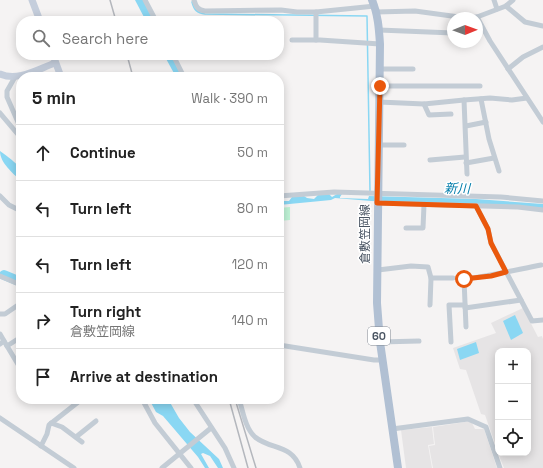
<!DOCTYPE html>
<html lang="en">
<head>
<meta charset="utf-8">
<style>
  :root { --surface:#fff; --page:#f6f6f6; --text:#222; --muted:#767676; --line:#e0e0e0 }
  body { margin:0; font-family:"Space Grotesk","Noto Sans JP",sans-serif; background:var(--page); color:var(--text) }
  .controls { position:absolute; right:12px; bottom:12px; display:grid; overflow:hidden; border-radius:8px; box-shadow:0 2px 10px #0003 }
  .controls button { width:36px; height:36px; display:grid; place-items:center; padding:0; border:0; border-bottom:1px solid var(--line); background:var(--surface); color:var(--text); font:20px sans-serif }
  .compass { position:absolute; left:447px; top:12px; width:36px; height:36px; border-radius:50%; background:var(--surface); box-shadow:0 2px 10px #0003; rotate:89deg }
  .stop { position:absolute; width:12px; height:12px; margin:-9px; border:3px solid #ea580c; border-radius:50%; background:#fff }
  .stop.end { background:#ea580c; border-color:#fff; box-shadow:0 1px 4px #0008 }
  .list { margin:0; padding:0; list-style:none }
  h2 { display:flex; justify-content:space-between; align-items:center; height:52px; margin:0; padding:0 16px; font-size:17px }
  h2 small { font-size:13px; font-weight:400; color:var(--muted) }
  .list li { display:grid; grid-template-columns:26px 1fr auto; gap:12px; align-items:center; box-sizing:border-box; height:56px; padding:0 16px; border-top:1px solid var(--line) }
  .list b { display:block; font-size:15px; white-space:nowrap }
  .list p { margin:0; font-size:13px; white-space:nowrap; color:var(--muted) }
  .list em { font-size:13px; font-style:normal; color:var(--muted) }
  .icon { flex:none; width:22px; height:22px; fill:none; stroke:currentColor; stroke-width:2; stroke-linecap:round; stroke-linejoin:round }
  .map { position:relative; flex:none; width:543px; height:468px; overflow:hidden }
  .search { position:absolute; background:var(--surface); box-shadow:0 2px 10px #0003; left:16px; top:16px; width:268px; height:44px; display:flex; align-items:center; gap:10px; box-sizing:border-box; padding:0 14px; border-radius:16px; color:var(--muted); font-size:15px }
  .panel { position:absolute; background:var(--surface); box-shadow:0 2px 10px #0003; left:16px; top:72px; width:268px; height:332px; border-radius:16px }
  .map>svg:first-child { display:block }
  .education { fill:#e6e4e5 }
  .green { fill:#c0f4d7 }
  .water { fill:#8ad7f3 }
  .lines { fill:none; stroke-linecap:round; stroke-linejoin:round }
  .stream { stroke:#8ad7f3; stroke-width:1.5 }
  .river { stroke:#8ad7f3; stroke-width:10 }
  .street { stroke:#c3ccd5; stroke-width:5 }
  .secondary { stroke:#c5cedc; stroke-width:7 }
  .primary { stroke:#b1c0d3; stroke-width:8 }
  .rail { stroke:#b4b7bd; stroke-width:1.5 }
  .route { stroke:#ea580c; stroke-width:5 }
  .labels { text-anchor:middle; stroke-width:3; stroke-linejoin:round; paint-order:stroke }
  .shield { fill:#fff; stroke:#808791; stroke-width:1 }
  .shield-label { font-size:11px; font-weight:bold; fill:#495462 }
  .street-label { font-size:12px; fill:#495462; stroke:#fff }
  .water-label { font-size:13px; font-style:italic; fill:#037dab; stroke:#fff }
</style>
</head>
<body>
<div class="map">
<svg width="543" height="468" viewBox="0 0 543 468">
  <rect width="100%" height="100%" fill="#f5f3f3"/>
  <g class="education">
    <polygon points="523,308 538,337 542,336 543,339 543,468 504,468 498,453 528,453 528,351 498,351 498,452 485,415 481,414 466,370 460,369 453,348 496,333 491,323"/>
    <polygon points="471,421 475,429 484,429 497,468 433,468 429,446 435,445 433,427"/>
    <polygon points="432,427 434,444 428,445 432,468 406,468 401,430"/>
  </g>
  <polygon class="green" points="290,207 290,220 279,221 279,208"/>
  <g class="water">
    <polygon points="135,0 143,0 154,21 146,21"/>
    <polygon points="164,55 171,55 182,77 176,77"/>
    <path d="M0 151C3 153 18 164 20 168 22 171 21 177 21 181 13 173 0 163 0 151Z"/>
    <polygon points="329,194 332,197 337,194 342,194 340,197 340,198 368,199 369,196 476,199 543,204 543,208 371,201 335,198 331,200 279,205 279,201 289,201 292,197 304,196 307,198 314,199 318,195"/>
    <polygon points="515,315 523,333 511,340 503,321"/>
    <polygon points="476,342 479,353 460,360 457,349"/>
    <polygon points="149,399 168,399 179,418 190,432 219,459 223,468 218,468 210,456 203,453 201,454 209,468 205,468 198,457 175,430 163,416 156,412"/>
  </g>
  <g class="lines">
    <path class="stream" d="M192 2C194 10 197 13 205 14L367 16 370 192"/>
    <polyline class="river" points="4,275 21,282"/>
    <g class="street">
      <polyline points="145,0 156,21"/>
      <path d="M194 0C196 7 198 10 205 11L281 10 297 12H316L375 6V5"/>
      <polyline points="494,0 497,9"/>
      <polyline points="506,6 525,22 543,26"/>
      <polyline points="376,12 415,11 459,17 477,17 490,41 543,122"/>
      <polyline points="477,17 506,6 513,0"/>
      <polyline points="379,30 453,33"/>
      <polyline points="292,40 320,40 380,44"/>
      <polyline points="316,40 316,12"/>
      <polyline points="173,55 184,77"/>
      <polyline points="379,69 413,69"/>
      <polyline points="508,69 523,57 543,47"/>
      <polyline points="15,77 7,91 7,97 21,129"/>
      <polyline points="380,86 480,86"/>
      <polyline points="481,99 489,139 499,171"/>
      <polyline points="464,100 467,174"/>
      <polyline points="379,102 424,104 464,100 490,98 512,100 527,98"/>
      <polyline points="424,104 429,115 451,114"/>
      <polyline points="0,113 21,138"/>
      <polyline points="466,126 486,122"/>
      <polyline points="378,145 404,145"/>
      <polyline points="430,160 465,157"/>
      <polyline points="466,163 494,158"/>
      <polyline points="0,196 9,205 21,211"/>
      <polyline points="279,196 334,192 501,197 543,201"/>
      <polyline points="377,203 518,207 543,210"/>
      <polyline points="476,206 488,229 491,243 532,321 543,320"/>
      <polyline points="406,228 423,228 424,205"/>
      <polyline points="378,270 411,266 428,267 431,278 430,305"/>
      <polyline points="0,276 21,285"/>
      <polyline points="431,278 453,278"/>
      <polyline points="465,308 521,300"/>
      <polyline points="0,314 5,314 21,303"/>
      <path d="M466 327 464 279C490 276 515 270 541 265"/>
      <polyline points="0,334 4,341"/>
      <polyline points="380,342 419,341"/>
      <polyline points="451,342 449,305 465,305"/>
      <polyline points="0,344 4,341 19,366 21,365"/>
      <polyline points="279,345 374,360 383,360"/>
      <polyline points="7,346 21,337"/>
      <polyline points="142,399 155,423 191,468"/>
      <polyline points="193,399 225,448 234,468"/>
      <path d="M239 399C243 411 245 428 255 437 271 450 292 444 300 468"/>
      <polyline points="0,418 74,468"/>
      <polyline points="51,423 62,427 82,442"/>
      <polyline points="392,429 468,419 486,427 500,468"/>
      <polyline points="76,437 96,421"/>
      <polyline points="41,446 47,434 49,425 82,399"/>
      <polyline points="162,468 211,428"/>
    </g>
    <g class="secondary">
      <polyline points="32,0 40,21"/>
      <polyline points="53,55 61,77"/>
      <path d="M0 74C18 82 38 69 55 63"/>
    </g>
    <path class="primary" d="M372 0C378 14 379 29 380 44L377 303 380 342 398 468"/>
    <g class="rail">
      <polyline points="110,0 116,21"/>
      <polyline points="127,55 133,77"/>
      <polyline points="229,399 248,468"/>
      <polyline points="235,399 256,468"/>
    </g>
  </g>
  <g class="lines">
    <polyline class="route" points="380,86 377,203 476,206 488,229 491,243 506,272 491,276 464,279"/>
  </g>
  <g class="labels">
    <rect class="shield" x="368" y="327" width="22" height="18" rx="3"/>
    <g class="shield-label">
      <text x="379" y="340">60</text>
    </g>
    <g class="street-label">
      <text transform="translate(365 234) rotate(-90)" y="4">倉敷笠岡線</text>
    </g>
    <g class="water-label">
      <text transform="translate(457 188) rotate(1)" y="5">新川</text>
    </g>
  </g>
</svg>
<div class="controls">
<button>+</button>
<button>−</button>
<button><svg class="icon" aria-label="locate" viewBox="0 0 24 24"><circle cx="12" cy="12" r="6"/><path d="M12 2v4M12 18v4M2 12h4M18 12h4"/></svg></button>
</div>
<svg class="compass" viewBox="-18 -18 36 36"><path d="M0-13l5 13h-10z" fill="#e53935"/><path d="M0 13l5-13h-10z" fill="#767676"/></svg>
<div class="stop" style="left:464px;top:279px"></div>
<div class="stop end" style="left:380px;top:86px"></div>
<div class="search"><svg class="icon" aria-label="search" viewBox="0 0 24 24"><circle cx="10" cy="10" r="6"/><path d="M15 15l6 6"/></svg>Search here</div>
<section class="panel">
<h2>5 min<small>Walk · 390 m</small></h2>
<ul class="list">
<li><svg class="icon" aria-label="ahead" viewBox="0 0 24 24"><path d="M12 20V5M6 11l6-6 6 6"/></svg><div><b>Continue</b></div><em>50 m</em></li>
<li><svg class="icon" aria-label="left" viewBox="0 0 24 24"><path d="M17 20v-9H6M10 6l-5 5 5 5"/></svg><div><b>Turn left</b></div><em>80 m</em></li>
<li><svg class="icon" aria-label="left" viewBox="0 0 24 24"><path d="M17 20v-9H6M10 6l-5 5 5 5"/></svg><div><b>Turn left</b></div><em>120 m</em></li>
<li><svg class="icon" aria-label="right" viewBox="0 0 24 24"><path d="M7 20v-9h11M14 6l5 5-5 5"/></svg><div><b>Turn right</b><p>倉敷笠岡線</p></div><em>140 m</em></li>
<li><svg class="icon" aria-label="arrive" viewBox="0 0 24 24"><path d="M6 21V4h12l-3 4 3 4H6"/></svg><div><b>Arrive at destination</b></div></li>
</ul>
</section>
</div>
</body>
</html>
